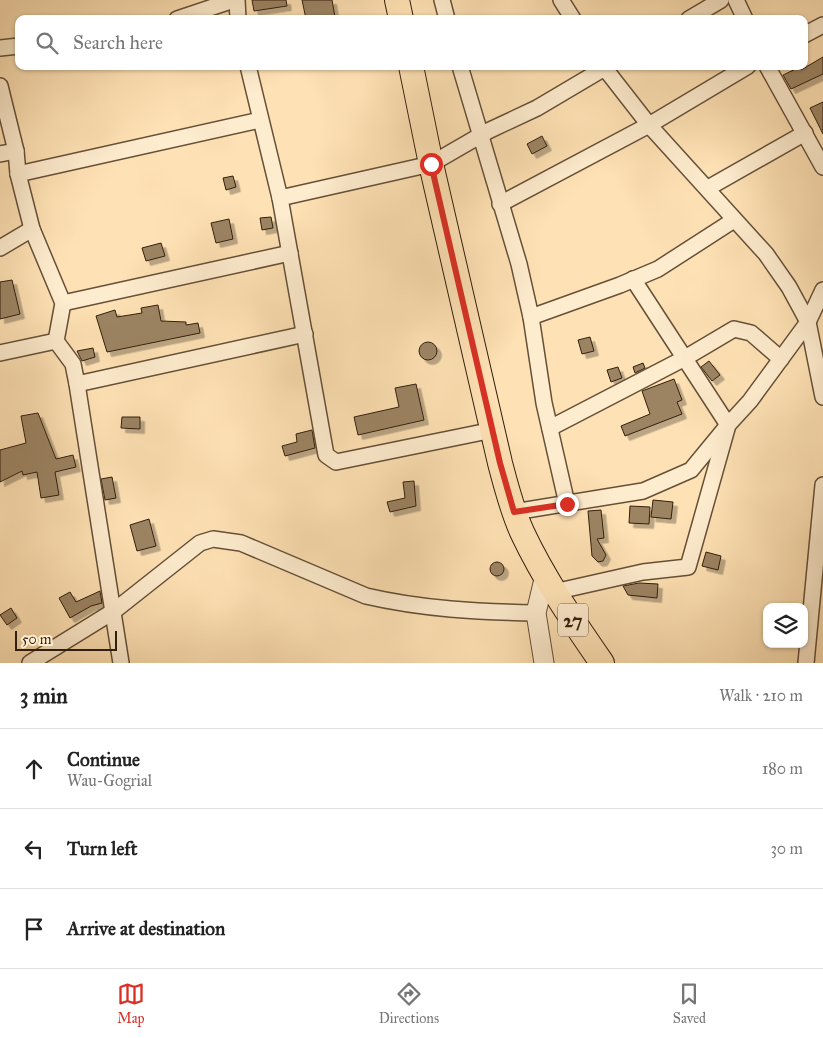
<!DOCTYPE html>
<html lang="en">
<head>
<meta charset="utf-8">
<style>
  :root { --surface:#fff; --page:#f2f2f2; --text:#222; --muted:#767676; --line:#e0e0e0; --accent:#d93025 }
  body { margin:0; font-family:"IM FELL Great Primer",serif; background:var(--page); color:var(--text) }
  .controls { position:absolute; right:15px; bottom:15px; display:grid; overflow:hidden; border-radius:10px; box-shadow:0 1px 4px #0004 }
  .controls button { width:45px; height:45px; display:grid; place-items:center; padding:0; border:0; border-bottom:1px solid var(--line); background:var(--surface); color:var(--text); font:25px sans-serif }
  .scale { position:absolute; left:15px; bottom:12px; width:102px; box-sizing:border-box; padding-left:5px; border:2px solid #321f0e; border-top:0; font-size:14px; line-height:18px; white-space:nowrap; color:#321f0e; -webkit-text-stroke:4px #feecce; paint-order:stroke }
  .stop { position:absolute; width:15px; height:15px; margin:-11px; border:4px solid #d93025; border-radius:50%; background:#fff }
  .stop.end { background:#d93025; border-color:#fff; box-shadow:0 1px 5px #0008 }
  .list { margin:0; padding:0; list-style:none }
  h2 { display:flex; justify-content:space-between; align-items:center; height:65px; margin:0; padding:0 20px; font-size:21px }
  h2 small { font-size:16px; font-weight:400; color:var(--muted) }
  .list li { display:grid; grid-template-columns:32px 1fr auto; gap:15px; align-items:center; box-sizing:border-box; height:80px; padding:0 20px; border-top:1px solid var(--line) }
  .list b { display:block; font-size:19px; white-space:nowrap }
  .list p { margin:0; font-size:16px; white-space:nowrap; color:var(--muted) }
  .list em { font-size:16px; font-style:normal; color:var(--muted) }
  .icon { flex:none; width:28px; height:28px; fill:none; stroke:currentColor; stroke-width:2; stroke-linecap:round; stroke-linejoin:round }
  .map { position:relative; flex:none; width:823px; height:663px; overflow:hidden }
  .search { position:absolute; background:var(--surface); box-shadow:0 1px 4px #0004; left:15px; right:15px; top:15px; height:55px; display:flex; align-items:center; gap:12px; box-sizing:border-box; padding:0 18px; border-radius:10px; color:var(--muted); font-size:19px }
  .sheet { height:305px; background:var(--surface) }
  nav { display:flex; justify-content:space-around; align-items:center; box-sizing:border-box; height:70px; border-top:1px solid var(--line); background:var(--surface); font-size:14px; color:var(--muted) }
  nav a { display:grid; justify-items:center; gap:2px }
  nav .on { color:var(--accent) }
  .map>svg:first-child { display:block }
  .building { fill:#9c8464; stroke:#321f0e; filter:url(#shadow) }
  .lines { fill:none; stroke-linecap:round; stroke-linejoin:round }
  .minor-casing { stroke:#655038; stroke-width:18 }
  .tertiary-casing { stroke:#655038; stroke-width:21 }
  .primary-casing { stroke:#321f0e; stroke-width:26 }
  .minor { stroke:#feecce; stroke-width:15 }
  .tertiary { stroke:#feecce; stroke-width:19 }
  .primary { stroke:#fee1b4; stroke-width:24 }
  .route { stroke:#d93025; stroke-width:6 }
  .labels { text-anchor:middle; stroke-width:4.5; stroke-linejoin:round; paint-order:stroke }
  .shield { fill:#feecce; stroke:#6f5c48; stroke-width:1 }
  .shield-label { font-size:19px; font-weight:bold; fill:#321f0e }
</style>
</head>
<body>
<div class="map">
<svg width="823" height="663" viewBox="0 0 823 663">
  <defs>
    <filter id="shadow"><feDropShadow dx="4.5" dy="4.5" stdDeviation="0" flood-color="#0004"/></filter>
  </defs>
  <rect width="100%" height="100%" fill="#fee1b4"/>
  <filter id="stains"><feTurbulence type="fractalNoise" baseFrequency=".004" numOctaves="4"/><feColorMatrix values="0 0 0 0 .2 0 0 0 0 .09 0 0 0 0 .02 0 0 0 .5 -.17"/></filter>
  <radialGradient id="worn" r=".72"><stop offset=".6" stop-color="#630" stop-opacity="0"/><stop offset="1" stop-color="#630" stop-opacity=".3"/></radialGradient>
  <g class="building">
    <polygon points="252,0 286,0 287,6 254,11"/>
    <polygon points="302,0 332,0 335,17 306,19"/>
    <polygon points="823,57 823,74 791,89 783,75 800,67 801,70"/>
    <polygon points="823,102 823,134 810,108"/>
    <polygon points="542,136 547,146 532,154 527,144"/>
    <polygon points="233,176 236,187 226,190 223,178"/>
    <polygon points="271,217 273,228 262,230 260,218"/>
    <polygon points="229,219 233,239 216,243 211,223"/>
    <polygon points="161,243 165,256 146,261 142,248"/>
    <polygon points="12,280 20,314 0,319 0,282"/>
    <polygon points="158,305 161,321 186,322 186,325 198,323 200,333 107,352 96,316 115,310 117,317 142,313 141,308"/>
    <polygon points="590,337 594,351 582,354 578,340"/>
    <circle cx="428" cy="351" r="9"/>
    <polygon points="93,348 95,357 82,361 77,351"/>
    <polygon points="709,361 720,375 712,381 701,367"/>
    <polygon points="643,363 645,368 635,373 633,367"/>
    <polygon points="618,367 622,378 611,382 607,370"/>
    <polygon points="674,379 682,400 677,402 682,414 625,436 621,426 650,414 642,391"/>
    <polygon points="416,384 424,420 358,435 354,417 399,407 395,388"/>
    <polygon points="38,413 56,459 73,455 76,467 55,472 59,495 41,498 37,472 23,475 22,471 0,482 0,450 26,443 21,416"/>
    <polygon points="122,417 140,417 140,429 121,428"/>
    <polygon points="312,430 315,448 285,456 282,446 297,442 296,434"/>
    <polygon points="112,477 116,498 105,500 101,479"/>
    <polygon points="414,481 416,506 390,512 387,502 405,498 403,482"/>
    <polygon points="653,500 673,502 671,519 651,517"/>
    <polygon points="630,506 650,507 649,524 629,523"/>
    <polygon points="601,510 604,538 597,539 606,555 603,561 598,562 592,556 588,511"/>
    <polygon points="149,519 156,546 137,551 130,525"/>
    <polygon points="706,552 721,556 718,570 702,566"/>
    <circle cx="497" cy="569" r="7"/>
    <polygon points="639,583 658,584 657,598 628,595 623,586"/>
    <polygon points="100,591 102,603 91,606 70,618 59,598 70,592 76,602"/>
    <polygon points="11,608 17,618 7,625 0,615"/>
  </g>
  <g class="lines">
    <g class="minor-casing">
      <g id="minor">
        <polyline points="237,0 238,19"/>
        <polyline points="442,0 447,19"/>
        <polyline points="561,0 573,19"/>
        <polyline points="736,0 745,19"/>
        <polyline points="177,19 234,0"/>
        <polyline points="689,19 721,0"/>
        <polyline points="804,35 823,25"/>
        <polyline points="0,48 19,46"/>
        <polyline points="248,66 280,198 326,455 336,462 493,430"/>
        <polyline points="460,66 519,264 531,317 544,403 567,504"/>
        <polyline points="603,66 649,125 766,254 789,287 808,322 823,397"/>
        <polyline points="767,66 823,167"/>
        <polyline points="0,86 16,151 0,154"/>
        <polyline points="16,151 18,174 32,229 63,303 56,341 73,364 77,384 121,663"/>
        <polyline points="18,174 260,120"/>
        <polyline points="708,188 805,133"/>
        <polyline points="280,198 431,164 488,131 537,108 608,66"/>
        <polyline points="500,204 649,125 748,66"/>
        <polyline points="0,248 32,229"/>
        <polyline points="63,303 290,253"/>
        <polyline points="531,317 620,285 658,269 734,220"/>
        <polyline points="0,353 56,341"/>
        <polyline points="77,384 305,334"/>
        <polyline points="550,428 685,358 734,329 751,333 781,359"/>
        <polyline points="514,512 643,491 691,470 728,425 633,279"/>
        <polyline points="554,592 643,572 688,567 728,425 750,401 808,322 823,290"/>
        <path d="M30 663 114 611 200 543 213 539 241 543 366 596C422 609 479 612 536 613"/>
        <polyline points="806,663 823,485"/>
      </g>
    </g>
    <g class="tertiary-casing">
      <polyline id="tertiary" points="544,663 536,613 545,575"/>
    </g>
    <g class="primary-casing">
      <g id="primary">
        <polyline points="397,0 401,19"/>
        <path d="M411 66 431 164 500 463C506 486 512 510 522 532 544 579 573 621 602 663"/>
      </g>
    </g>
    <use href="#minor" class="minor"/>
    <use href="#tertiary" class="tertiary"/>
    <use href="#primary" class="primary"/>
  </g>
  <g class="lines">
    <polyline class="route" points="431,164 500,463 514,512 567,504"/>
  </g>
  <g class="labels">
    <rect class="shield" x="558" y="603.5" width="30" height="33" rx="4"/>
    <g class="shield-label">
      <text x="573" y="627">27</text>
    </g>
  </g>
  <rect width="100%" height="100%" filter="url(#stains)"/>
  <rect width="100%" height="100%" fill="url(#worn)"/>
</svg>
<div class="controls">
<button><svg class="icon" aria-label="layers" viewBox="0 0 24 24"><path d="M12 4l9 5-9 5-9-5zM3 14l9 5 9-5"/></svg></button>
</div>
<div class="scale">50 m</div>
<div class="stop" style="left:431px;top:164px"></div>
<div class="stop end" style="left:567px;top:504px"></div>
<div class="search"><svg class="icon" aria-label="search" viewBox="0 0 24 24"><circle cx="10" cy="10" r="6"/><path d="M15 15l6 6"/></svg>Search here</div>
</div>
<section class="sheet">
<h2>3 min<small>Walk · 210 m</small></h2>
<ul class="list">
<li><svg class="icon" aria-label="ahead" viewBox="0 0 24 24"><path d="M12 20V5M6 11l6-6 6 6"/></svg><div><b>Continue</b><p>Wau-Gogrial</p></div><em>180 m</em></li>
<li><svg class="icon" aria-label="left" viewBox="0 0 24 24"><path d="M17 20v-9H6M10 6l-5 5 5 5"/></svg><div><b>Turn left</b></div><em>30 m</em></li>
<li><svg class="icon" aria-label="arrive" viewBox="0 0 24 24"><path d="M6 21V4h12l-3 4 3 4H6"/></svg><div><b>Arrive at destination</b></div></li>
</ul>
</section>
<nav>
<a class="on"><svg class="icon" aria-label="map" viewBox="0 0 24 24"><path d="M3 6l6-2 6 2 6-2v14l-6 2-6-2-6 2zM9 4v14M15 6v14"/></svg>Map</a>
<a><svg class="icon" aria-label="directions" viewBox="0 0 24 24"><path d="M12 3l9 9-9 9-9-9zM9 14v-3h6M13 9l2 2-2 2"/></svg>Directions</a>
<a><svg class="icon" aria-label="saved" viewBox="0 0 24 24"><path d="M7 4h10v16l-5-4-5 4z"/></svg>Saved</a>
</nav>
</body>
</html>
